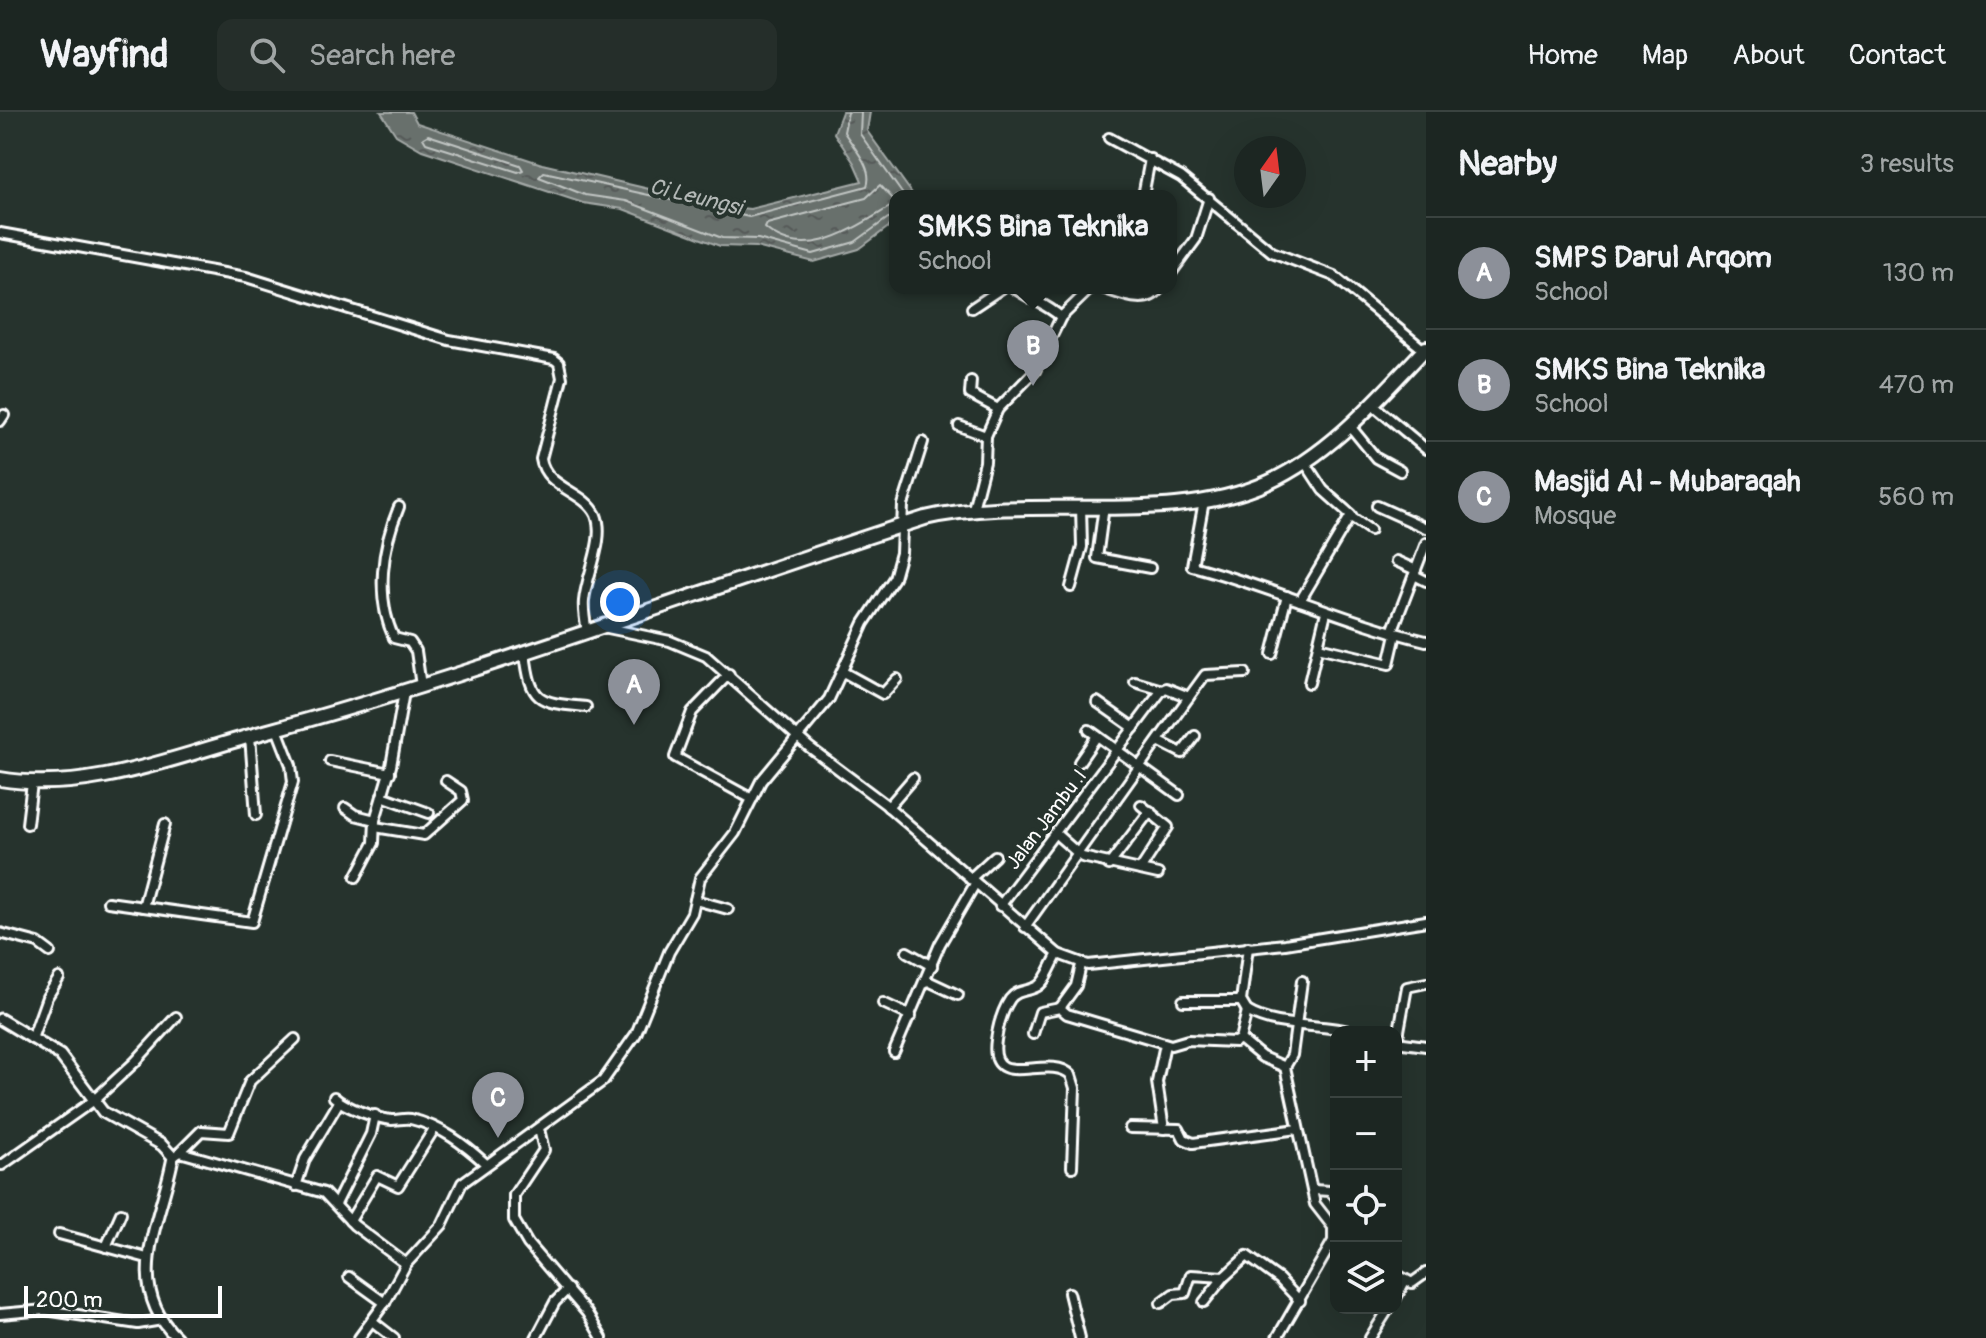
<!DOCTYPE html>
<html lang="en">
<head>
<meta charset="utf-8">
<style>
  :root { --surface:#1c2622; --page:#252e2a; --text:#f1f3f6; --muted:#a0a5a5; --line:#3a4340; --accent:#8c9099 }
  body { margin:0; font-family:Pangolin,sans-serif; background:var(--page); color:var(--text) }
  .controls { position:absolute; right:24px; bottom:24px; display:grid; overflow:hidden; border-radius:16px; box-shadow:0 8px 32px #0002 }
  .controls button { width:72px; height:72px; display:grid; place-items:center; padding:0; border:0; border-bottom:2px solid var(--line); background:var(--surface); color:var(--text); font:40px sans-serif }
  .compass { position:absolute; left:1234px; top:24px; width:72px; height:72px; border-radius:50%; background:var(--surface); box-shadow:0 8px 32px #0002; rotate:14deg }
  .scale { position:absolute; left:24px; bottom:20px; width:198px; box-sizing:border-box; padding-left:8px; border:4px solid #fff; border-top:0; font-size:22px; line-height:28px; white-space:nowrap; color:#fff; -webkit-text-stroke:6px #26332d; paint-order:stroke }
  .you { position:absolute; left:620px; top:490px; width:28px; height:28px; margin:-20px; border:6px solid #fff; border-radius:50%; background:#1a73e8; box-shadow:0 0 0 12px #1a73e833 }
  .badge { display:grid; place-items:center; width:52px; height:52px; border-radius:50%; background:var(--accent); color:#fff; font-size:26px; font-weight:700 }
  .pin { position:absolute; translate:-50% -66px; filter:drop-shadow(0 2px 4px #0008) }
  .pin::after { content:''; position:absolute; top:42px; width:28px; height:24px; background:inherit; clip-path:polygon(0 0,100% 0,50% 100%) }
  .popup { position:absolute; left:889px; top:78px; width:288px; height:104px; box-sizing:border-box; display:grid; place-content:center; border-radius:16px; background:var(--surface); filter:drop-shadow(0 2px 6px #0005); font-size:26px; white-space:nowrap; color:var(--muted) }
  .popup b { font-size:30px; color:var(--text) }
  .popup::after { content:''; position:absolute; left:50%; top:100%; margin-left:-16px; border:16px solid transparent; border-top-color:var(--surface) }
  .list { margin:0; padding:0; list-style:none }
  h2 { display:flex; justify-content:space-between; align-items:center; height:104px; margin:0; padding:0 32px; font-size:34px }
  h2 small { font-size:26px; font-weight:400; color:var(--muted) }
  .list li { display:grid; grid-template-columns:52px 1fr auto; gap:24px; align-items:center; box-sizing:border-box; height:112px; padding:0 32px; border-top:2px solid var(--line) }
  .list b { display:block; font-size:30px; white-space:nowrap }
  .list p { margin:0; font-size:26px; white-space:nowrap; color:var(--muted) }
  .list em { font-size:26px; font-style:normal; color:var(--muted) }
  .icon { flex:none; width:44px; height:44px; fill:none; stroke:currentColor; stroke-width:2; stroke-linecap:round; stroke-linejoin:round }
  .map { position:relative; flex:none; width:1426px; height:1226px; overflow:hidden }
  header { display:flex; align-items:center; gap:48px; box-sizing:border-box; height:112px; padding:0 40px; background:var(--surface); border-bottom:2px solid var(--line) }
  header strong { font-size:38px }
  nav { display:flex; gap:44px; margin-inline-start:auto; font-size:28px }
  .search { width:560px; height:72px; background:var(--page); display:flex; align-items:center; gap:20px; box-sizing:border-box; padding:0 28px; border-radius:16px; color:var(--muted); font-size:30px }
  main { display:flex }
  aside { flex:1; background:var(--surface) }
  .map>svg:first-child { display:block }
  .water { fill:url(#water-ripples); stroke:#a4a9a7; stroke-width:2 }
  .lines { fill:none; stroke-linecap:round; stroke-linejoin:round }
  .shore { stroke:#c2c6c4; stroke-width:2 }
  .minor-casing { stroke:#fff; stroke-width:14 }
  .tertiary-casing { stroke:#fff; stroke-width:15 }
  .primary-casing { stroke:#fff; stroke-width:18 }
  .minor { stroke:#26332d; stroke-width:8 }
  .tertiary { stroke:#26332d; stroke-width:9 }
  .primary { stroke:#26332d; stroke-width:12 }
  .labels { text-anchor:middle; stroke-width:8; stroke-linejoin:round; paint-order:stroke }
  .street-label { font-size:20px; fill:#fff; stroke:#26332d }
  .water-label { font-size:22px; font-style:italic; fill:#b3b8b6; stroke:#26332d }
</style>
</head>
<body>
<header>
<strong>Wayfind</strong>
<div class="search"><svg class="icon" aria-label="search" viewBox="0 0 24 24"><circle cx="10" cy="10" r="6"/><path d="M15 15l6 6"/></svg>Search here</div>
<nav><a>Home</a><a>Map</a><a>About</a><a>Contact</a></nav>
</header>
<main>
<div class="map">
<svg width="1426" height="1226" viewBox="0 0 1426 1226">
  <defs>
    <pattern id="water-ripples" width="26" height="14" patternUnits="userSpaceOnUse" patternTransform="scale(2)"><rect width="26" height="14" fill="#67706c"/><path d="M2 4q2-2 4 0t4 0M15 11q2-2 4 0t4 0" fill="none" stroke="#575a59"/></pattern>
  </defs>
  <rect width="100%" height="100%" fill="#26332d"/>
  <filter id="ink" filterUnits="userSpaceOnUse"><feTurbulence type="fractalNoise" baseFrequency=".0125" numOctaves="2"/><feDisplacementMap in="SourceGraphic" scale="16" xChannelSelector="R" yChannelSelector="G"/><feConvolveMatrix kernelMatrix="1 2 1 2 8 2 1 2 1" color-interpolation-filters="sRGB"/></filter>
  <g filter="url(#ink)">
    <polygon class="water" points="381,0 411,0 417,11 542,52 722,94 750,97 862,69 854,51 834,21 842,0 870,0 867,19 914,84 895,84 895,110 859,137 814,150 756,135 720,134 623,97 583,91 422,38 396,23"/>
    <g class="lines">
      <g class="shore">
        <path d="M848 0 844 20C853 35 874 56 867 74L749 105 544 60 539 65 585 83 626 89 722 126 758 127 813 142 855 130 888 106 895 105"/>
        <polyline points="861,0 860,22 904,84"/>
        <polygon points="428,23 520,53 523,58 518,60 426,31 423,26"/>
        <path d="M895 89 880 73 866 86 767 112 765 116C807 153 858 113 895 92"/>
      </g>
      <g class="minor-casing">
        <g id="minor">
          <polyline points="1109,26 1181,65 1272,140 1334,164 1424,238"/>
          <polyline points="1143,84 1150,47"/>
          <path d="M0 121 246 165 449 228 554 247 559 251 562 266 541 347C545 376 585 379 596 403 606 427 586 464 584 489 583 499 585 509 587 520"/>
          <polyline points="1171,161 1196,127 1209,86"/>
          <path d="M1014 176C1030 187 1046 192 1061 205"/>
          <path d="M1102 176C1121 182 1147 195 1160 176"/>
          <polyline points="972,196 1002,176"/>
          <polyline points="971,269 970,282 998,297"/>
          <polyline points="1372,292 1426,337"/>
          <polyline points="0,309 4,303"/>
          <polyline points="1349,313 1376,346 1400,359"/>
          <polyline points="959,314 986,324"/>
          <path d="M1204 389 1192 454C1272 475 1346 510 1426 529"/>
          <polyline points="1104,394 1097,446 1150,456"/>
          <polyline points="1377,394 1426,416"/>
          <path d="M399 395C382 435 375 485 394 526L410 530 416 539 421 574"/>
          <polyline points="973,397 985,350 986,324 998,297 1035,259 1061,205 1091,176"/>
          <polyline points="1351,405 1370,418"/>
          <polyline points="1396,449 1416,458"/>
          <polyline points="1414,463 1426,469"/>
          <polyline points="1071,475 1082,435 1081,394"/>
          <polyline points="1300,489 1351,403 1323,378 1304,349"/>
          <polyline points="603,515 670,529 706,544 809,635 885,692 1058,842 1088,853 1285,832 1426,809"/>
          <polyline points="1392,520 1426,431"/>
          <polyline points="1318,535 1389,552 1396,522"/>
          <path d="M525 541C531 591 538 590 586 595"/>
          <polyline points="1272,542 1287,484"/>
          <polyline points="843,560 883,582 897,567"/>
          <polyline points="729,562 692,600 675,645 752,687"/>
          <polyline points="1135,570 1162,578"/>
          <polyline points="1309,571 1326,500"/>
          <polyline points="1189,585 1205,563 1245,561"/>
          <polyline points="1097,590 1134,616"/>
          <polyline points="1089,618 1179,683"/>
          <polyline points="250,624 256,703"/>
          <polyline points="1160,630 1182,641 1195,624"/>
          <polyline points="330,649 390,661"/>
          <polyline points="1079,650 1097,624"/>
          <polyline points="382,684 429,701"/>
          <polyline points="888,695 913,666"/>
          <polyline points="345,696 355,703 375,708"/>
          <polyline points="27,712 32,671"/>
          <polyline points="375,715 424,723 463,688 461,679 446,669"/>
          <polyline points="1056,722 1082,745 1158,762"/>
          <polyline points="1109,753 1150,699"/>
          <polyline points="1140,758 1168,715 1141,693"/>
          <polyline points="356,765 374,731 375,708 391,654 404,580"/>
          <polyline points="970,767 995,744"/>
          <polyline points="695,788 728,797"/>
          <polyline points="108,790 252,810 293,670 291,653 277,617"/>
          <polyline points="1000,794 1162,578 1166,576 1189,585 1025,815"/>
          <polyline points="143,795 165,712"/>
          <polyline points="0,821 38,831 50,840"/>
          <path d="M1248 835 1241 889 1247 899C1277 917 1319 911 1353 920"/>
          <polyline points="907,840 932,854"/>
          <path d="M1058 842C1052 851 1047 868 1038 874 1028 880 1018 877 1010 887 1002 899 998 914 996 928 988 982 1049 940 1071 963L1075 976 1072 1055"/>
          <polyline points="1081,853 1076,874 1060,896 1067,902 1171,933 1188,928 1235,930 1240,927"/>
          <polyline points="926,868 958,883"/>
          <polyline points="1302,869 1292,943 1285,955 1315,1092 1336,1119"/>
          <polyline points="1183,889 1241,889"/>
          <polyline points="883,891 911,904"/>
          <polyline points="1033,922 1040,900 1060,896"/>
          <polyline points="32,927 47,885 59,866"/>
          <polyline points="1240,927 1262,945 1285,955"/>
          <polyline points="1240,927 1247,899"/>
          <polyline points="1396,930 1426,934"/>
          <polyline points="1397,930 1407,875 1426,871"/>
          <polyline points="894,940 940,832 975,772"/>
          <path d="M334 985C344 995 377 1007 392 1008 398 1008 404 1006 411 1007 441 1014 465 1033 486 1052"/>
          <polyline points="1130,1016 1179,1017 1184,1027 1193,1031 1298,1017"/>
          <polyline points="539,1017 544,1038 514,1083 514,1108 528,1132 587,1201 602,1226"/>
          <polyline points="1164,1017 1157,970 1165,932"/>
          <polyline points="180,1040 201,1019 229,1021 250,969 295,927"/>
          <polyline points="173,1045 180,1040 324,1081 354,1113 406,1152"/>
          <polyline points="2,1053 93,989 135,950 176,905"/>
          <polyline points="296,1074 305,1047 339,990"/>
          <polyline points="1313,1078 1330,1079 1336,1086"/>
          <polyline points="336,1092 371,1022 375,1003"/>
          <polyline points="350,1109 377,1064 398,1074 434,1017"/>
          <polyline points="59,1122 147,1146"/>
          <polyline points="106,1135 121,1101"/>
          <polyline points="1396,1162 1412,1171 1426,1161"/>
          <polyline points="349,1165 385,1191"/>
          <polyline points="1069,1181 1080,1226"/>
          <polyline points="1396,1186 1405,1169"/>
          <polyline points="1204,1190 1224,1165"/>
          <polyline points="1161,1191 1173,1182 1185,1181 1191,1163 1224,1165 1247,1144 1279,1167 1300,1189"/>
          <polyline points="0,1202 45,1198 138,1212 162,1208"/>
          <polyline points="372,1209 394,1226"/>
          <polyline points="359,1226 386,1189 406,1152 442,1113 462,1071 603,969 636,922 669,840 692,801 700,766 735,721 761,669 829,587 864,511 894,466 901,441 903,393 923,330"/>
          <polyline points="536,1226 555,1190 568,1177"/>
          <polyline points="1277,1226 1333,1129 1333,1117"/>
          <polyline points="1370,1226 1389,1196"/>
        </g>
      </g>
      <g class="tertiary-casing">
        <path id="tertiary" d="M0 907 60 943 103 1000 162 1033 173 1045C162 1107 121 1172 177 1226"/>
      </g>
      <g class="primary-casing">
        <path id="primary" d="M0 667C88 682 177 644 261 621 486 560 704 477 925 406 1035 381 1169 416 1269 370 1332 341 1379 285 1426 236"/>
      </g>
      <use href="#minor" class="minor"/>
      <use href="#tertiary" class="tertiary"/>
      <use href="#primary" class="primary"/>
    </g>
  </g>
  <g class="labels">
    <g class="street-label">
      <text transform="translate(1046 707) rotate(-53)" y="7">Jalan Jambu .I</text>
    </g>
    <g class="water-label">
      <text transform="translate(696 84) rotate(14)" y="8">Ci Leungsi</text>
    </g>
  </g>
</svg>
<div class="controls">
<button>+</button>
<button>−</button>
<button><svg class="icon" aria-label="locate" viewBox="0 0 24 24"><circle cx="12" cy="12" r="6"/><path d="M12 2v4M12 18v4M2 12h4M18 12h4"/></svg></button>
<button><svg class="icon" aria-label="layers" viewBox="0 0 24 24"><path d="M12 4l9 5-9 5-9-5zM3 14l9 5 9-5"/></svg></button>
</div>
<svg class="compass" viewBox="-18 -18 36 36"><path d="M0-13l5 13h-10z" fill="#e53935"/><path d="M0 13l5-13h-10z" fill="#a0a5a5"/></svg>
<div class="scale">200 m</div>
<div class="you"></div>
<div class="pin badge" style="left:634px;top:613px">A</div>
<div class="pin badge" style="left:1033px;top:274px">B</div>
<div class="popup"><b>SMKS Bina Teknika</b>School</div>
<div class="pin badge" style="left:498px;top:1026px">C</div>
</div>
<aside>
<h2>Nearby<small>3 results</small></h2>
<ul class="list">
<li><span class="badge">A</span><div><b>SMPS Darul Arqom</b><p>School</p></div><em>130 m</em></li>
<li><span class="badge">B</span><div><b>SMKS Bina Teknika</b><p>School</p></div><em>470 m</em></li>
<li><span class="badge">C</span><div><b>Masjid Al - Mubaraqah</b><p>Mosque</p></div><em>560 m</em></li>
</ul>
</aside>
</main>
</body>
</html>
